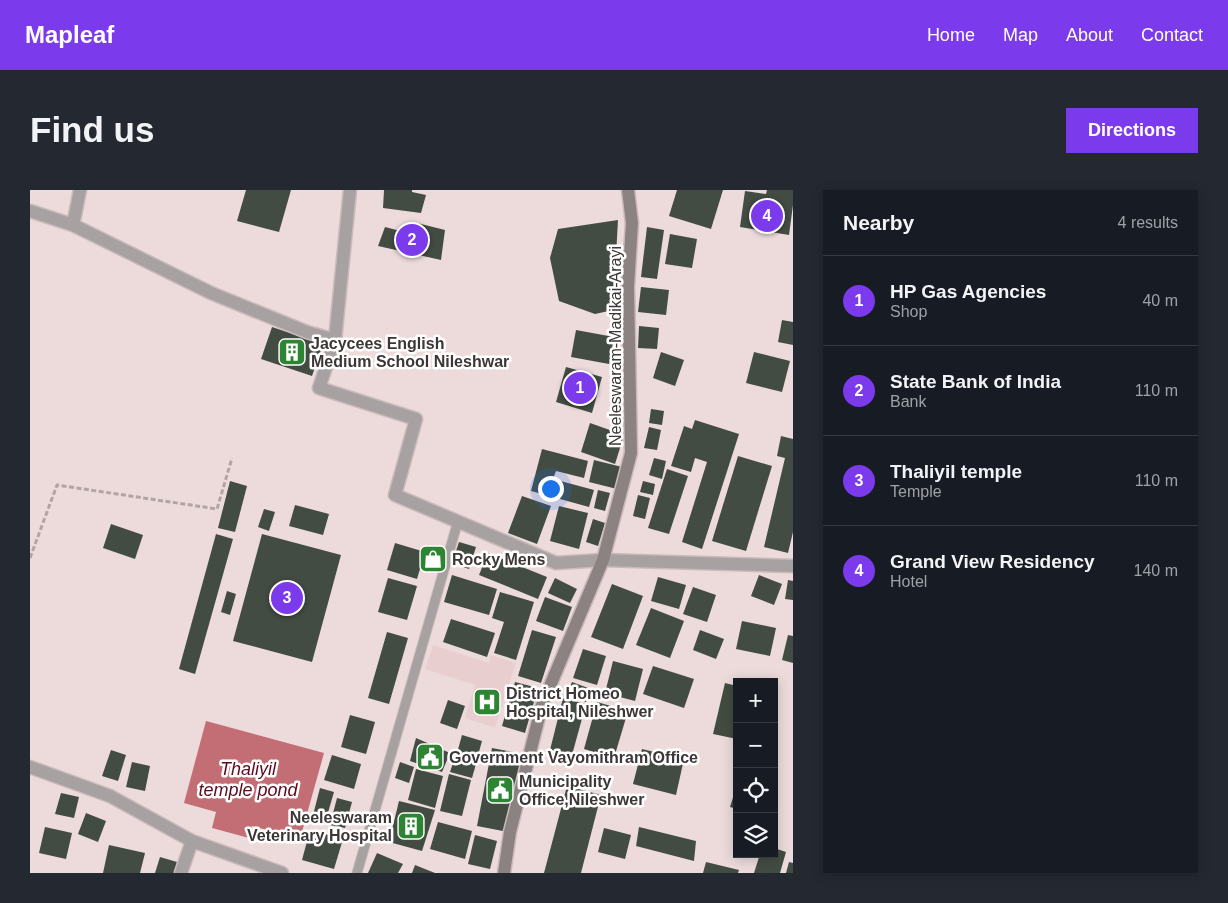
<!DOCTYPE html>
<html lang="en">
<head>
<meta charset="utf-8">
<style>
  :root { --surface:#171b24; --page:#242831; --text:#f1f3f6; --muted:#9ea1a6; --line:#363941; --accent:#7c3aed }
  body { margin:0; font-family:Arial,sans-serif; background:var(--page); color:var(--text) }
  .controls { position:absolute; right:15px; bottom:15px; display:grid; overflow:hidden; border-radius:0px; box-shadow:0 2px 12px #0003 }
  .controls button { width:45px; height:45px; display:grid; place-items:center; padding:0; border:0; border-bottom:1px solid var(--line); background:var(--surface); color:var(--text); font:25px sans-serif }
  .you { position:absolute; left:520px; top:298px; width:18px; height:18px; margin:-12px; border:4px solid #fff; border-radius:50%; background:#1a73e8; box-shadow:0 0 0 8px #1a73e833 }
  .badge { display:grid; place-items:center; width:32px; height:32px; border-radius:50%; background:var(--accent); color:#fff; font-size:16px; font-weight:700 }
  .pin { position:absolute; translate:-50% -50%; border:2px solid #fff; box-shadow:0 1px 5px #0006 }
  .list { margin:0; padding:0; list-style:none }
  h2 { display:flex; justify-content:space-between; align-items:center; height:65px; margin:0; padding:0 20px; font-size:21px }
  h2 small { font-size:16px; font-weight:400; color:var(--muted) }
  .list li { display:grid; grid-template-columns:32px 1fr auto; gap:15px; align-items:center; box-sizing:border-box; height:90px; padding:0 20px; border-top:1px solid var(--line) }
  .list b { display:block; font-size:19px; white-space:nowrap }
  .list p { margin:0; font-size:16px; white-space:nowrap; color:var(--muted) }
  .list em { font-size:16px; font-style:normal; color:var(--muted) }
  .icon { flex:none; width:28px; height:28px; fill:none; stroke:currentColor; stroke-width:2; stroke-linecap:round; stroke-linejoin:round }
  .map { position:relative; flex:none; width:763px; height:683px; overflow:hidden; border-radius:0px }
  header { display:flex; align-items:center; gap:30px; box-sizing:border-box; height:70px; padding:0 25px; background:var(--accent); color:#fff }
  header strong { font-size:24px }
  nav { display:flex; gap:28px; margin-inline-start:auto; font-size:18px }
  .intro { display:flex; align-items:center; justify-content:space-between; box-sizing:border-box; height:120px; padding:0 30px }
  h1 { margin:0; font-size:35px }
  .button { padding:12px 22px; border-radius:0px; background:var(--accent); color:#fff; font-size:18px; font-weight:700 }
  main { display:flex; gap:30px; padding:0 30px }
  aside { flex:1; background:var(--surface); border-radius:0px; box-shadow:0 2px 12px #0003 }
  .map>svg:first-child { display:block }
  .built { fill:#e8cecf }
  .water { fill:#c36d74 }
  .building { fill:#434c42 }
  .lines { fill:none; stroke-linecap:round; stroke-linejoin:round }
  .service-casing { stroke:#cababb; stroke-width:11 }
  .minor-casing { stroke:#cababb; stroke-width:15 }
  .tertiary-casing { stroke:#cababb; stroke-width:15 }
  .secondary-casing { stroke:#cababb; stroke-width:15 }
  .path { stroke:#b2a4a5; stroke-width:3; stroke-dasharray:5 2.5; stroke-linecap:butt }
  .service { stroke:#a8a1a1; stroke-width:9 }
  .minor { stroke:#a8a1a1; stroke-width:12 }
  .tertiary { stroke:#a8a1a1; stroke-width:12 }
  .secondary { stroke:#8d8282; stroke-width:12 }
  .labels { text-anchor:middle; stroke-width:5; stroke-linejoin:round; paint-order:stroke }
  .poi-label { font-size:16px; font-weight:bold; fill:#3d3636; stroke:#fff; text-anchor:start }
  .street-label { font-size:16px; fill:#3d3636; stroke:#fff }
  .water-label { font-size:18px; font-style:italic; fill:#5c0c1e; stroke:#fff }
</style>
</head>
<body>
<header>
<strong>Mapleaf</strong>
<nav><a>Home</a><a>Map</a><a>About</a><a>Contact</a></nav>
</header>
<div class="intro"><h1>Find us</h1><a class="button">Directions</a></div>
<main>
<div class="map">
<svg width="763" height="683" viewBox="0 0 763 683">
  <rect width="100%" height="100%" fill="#eddbdc"/>
  <polygon class="built" points="403,455 459,473 461,465 486,473 465,538 435,528 445,495 395,479"/>
  <polygon class="water" points="176,531 294,563 270,649 222,636 219,648 182,638 186,622 154,613"/>
  <g class="building">
    <polygon points="216,0 261,0 249,42 207,31"/>
    <polygon points="354,0 382,0 382,2 396,5 391,23 353,18"/>
    <polygon points="647,0 693,0 681,39 639,26"/>
    <polygon points="737,0 763,0 763,15 759,45 710,37 715,1 736,4"/>
    <polygon points="588,30 583,120 565,124 529,111 520,68 528,39"/>
    <polygon points="387,33 415,40 411,70 348,56 355,37 382,44"/>
    <polygon points="617,37 634,40 627,89 611,87"/>
    <polygon points="640,44 667,49 662,78 635,74"/>
    <polygon points="611,97 639,100 636,125 608,122"/>
    <polygon points="752,130 763,132 763,155 748,152"/>
    <polygon points="609,136 629,138 627,159 608,158"/>
    <polygon points="242,137 293,154 282,186 231,169"/>
    <polygon points="546,140 584,147 579,174 541,167"/>
    <polygon points="631,162 654,170 645,196 623,188"/>
    <polygon points="724,162 760,171 752,202 716,193"/>
    <polygon points="536,177 572,187 562,223 526,212"/>
    <polygon points="621,219 634,221 632,235 619,233"/>
    <polygon points="665,230 709,244 672,359 652,352 677,272 665,268 661,282 641,276 654,236 662,239"/>
    <polygon points="560,233 594,245 585,274 551,262"/>
    <polygon points="619,237 631,240 627,260 614,258"/>
    <polygon points="751,246 763,249 763,342 758,363 734,357 755,268 747,266"/>
    <polygon points="512,259 558,271 554,288 526,281 523,289 564,300 559,317 501,301"/>
    <polygon points="708,266 742,276 716,361 682,351"/>
    <polygon points="624,268 636,271 632,289 619,285"/>
    <polygon points="564,270 592,277 587,299 559,292"/>
    <polygon points="637,279 658,286 639,344 618,338"/>
    <polygon points="200,291 217,296 205,342 188,338"/>
    <polygon points="613,291 625,294 623,305 610,302"/>
    <polygon points="568,300 580,303 575,321 564,318"/>
    <polygon points="608,305 620,308 615,329 603,326"/>
    <polygon points="492,306 521,316 507,354 478,343"/>
    <polygon points="265,315 299,324 293,345 259,336"/>
    <polygon points="529,316 558,323 549,359 520,351"/>
    <polygon points="234,319 245,322 239,341 228,337"/>
    <polygon points="563,329 575,333 568,356 556,352"/>
    <polygon points="81,334 113,345 105,369 73,358"/>
    <polygon points="186,344 203,349 165,484 149,479"/>
    <polygon points="232,344 311,365 282,472 203,451"/>
    <polygon points="429,352 446,357 439,379 422,373"/>
    <polygon points="365,353 395,362 387,389 357,380"/>
    <polygon points="458,363 517,387 508,409 449,385"/>
    <polygon points="422,385 467,399 459,425 414,412"/>
    <polygon points="729,385 752,394 744,415 721,406"/>
    <polygon points="628,387 656,395 649,419 621,411"/>
    <polygon points="358,388 387,396 377,430 348,422"/>
    <polygon points="525,388 547,399 540,413 518,403"/>
    <polygon points="758,390 763,391 763,410 755,409"/>
    <polygon points="582,394 613,406 593,459 561,447"/>
    <polygon points="663,397 686,405 677,432 653,424"/>
    <polygon points="197,401 206,404 200,425 191,422"/>
    <polygon points="470,402 504,412 486,470 464,463 474,432 462,428"/>
    <polygon points="515,407 542,417 533,441 506,431"/>
    <polygon points="621,418 654,431 640,468 606,455"/>
    <polygon points="421,429 465,443 457,467 413,452"/>
    <polygon points="712,431 746,438 740,466 706,459"/>
    <polygon points="502,440 526,447 511,493 488,486"/>
    <polygon points="670,440 694,449 686,469 663,460"/>
    <polygon points="357,442 378,448 359,514 338,508"/>
    <polygon points="758,445 763,446 763,473 752,470"/>
    <polygon points="553,459 576,466 567,495 543,488"/>
    <polygon points="583,471 613,479 605,511 575,503"/>
    <polygon points="623,476 664,489 654,518 613,504"/>
    <polygon points="485,492 508,498 495,543 472,536"/>
    <polygon points="542,492 561,499 556,512 537,504"/>
    <polygon points="695,493 707,496 707,549 683,544"/>
    <polygon points="533,508 556,514 542,565 520,560"/>
    <polygon points="418,510 435,516 427,539 410,533"/>
    <polygon points="567,512 598,521 584,568 554,559"/>
    <polygon points="320,525 345,532 336,564 311,557"/>
    <polygon points="432,545 452,551 447,569 427,563"/>
    <polygon points="386,548 420,563 412,582 380,571"/>
    <polygon points="462,558 493,564 478,642 447,636"/>
    <polygon points="612,559 654,569 646,605 603,594"/>
    <polygon points="81,560 96,565 88,591 72,586"/>
    <polygon points="302,565 331,574 324,599 294,590"/>
    <polygon points="425,567 446,574 442,588 420,582"/>
    <polygon points="102,572 120,576 115,601 96,597"/>
    <polygon points="370,572 384,577 379,593 365,588"/>
    <polygon points="386,579 413,586 405,618 378,610"/>
    <polygon points="419,584 441,590 432,626 410,621"/>
    <polygon points="537,596 571,605 551,683 514,683"/>
    <polygon points="290,598 304,602 295,633 282,629"/>
    <polygon points="706,598 707,598 707,619 700,617"/>
    <polygon points="31,603 49,607 44,628 25,624"/>
    <polygon points="307,608 322,612 315,638 300,635"/>
    <polygon points="369,611 405,620 392,661 359,652"/>
    <polygon points="56,623 76,631 68,652 48,644"/>
    <polygon points="408,632 442,641 435,669 400,659"/>
    <polygon points="15,637 42,643 36,669 9,663"/>
    <polygon points="609,637 666,651 664,671 606,656"/>
    <polygon points="574,638 601,645 595,669 568,662"/>
    <polygon points="280,640 313,649 304,679 272,670"/>
    <polygon points="445,645 467,651 460,679 438,674"/>
    <polygon points="79,655 115,663 110,683 73,683"/>
    <polygon points="744,658 756,662 750,683 724,683 730,664 744,664"/>
    <polygon points="347,663 373,674 368,683 338,683"/>
    <polygon points="130,667 147,672 144,683 125,683"/>
    <polygon points="676,672 709,680 708,683 673,683"/>
    <polygon points="759,672 763,673 763,683 756,683"/>
    <polygon points="385,675 405,683 382,683"/>
  </g>
  <g class="lines">
    <g class="service-casing">
      <polyline id="service" points="327,683 428,331"/>
    </g>
    <g class="minor-casing">
      <g id="minor">
        <polyline points="320,0 305,150 289,198 386,229 365,305 526,373 573,370"/>
        <polyline points="0,21 43,35 181,103 277,142 305,150"/>
        <polyline points="43,35 50,0"/>
        <polyline points="0,577 80,606 162,651 252,683"/>
        <polyline points="151,683 162,651"/>
      </g>
    </g>
    <g class="tertiary-casing">
      <polyline id="tertiary" points="573,370 763,376"/>
    </g>
    <g class="secondary-casing">
      <polyline id="secondary" points="474,683 480,642 512,515 573,370 601,263 598,97 602,33 598,0"/>
    </g>
    <polyline class="path" points="0,368 27,295 187,319 202,268"/>
    <use href="#service" class="service"/>
    <use href="#minor" class="minor"/>
    <use href="#tertiary" class="tertiary"/>
    <use href="#secondary" class="secondary"/>
  </g>
  <defs>
    <g id="building-square" transform="scale(1.4375)"><rect x="-9" y="-9" width="18" height="18" rx="4" fill="#2d8433" stroke="#fff"/><path d="M-4-6H4V6H1V3H-1V6H-4ZM-2.5-4.3h1.7v1.8h-1.7ZM.8-4.3h1.7v1.8H.8ZM-2.5-1h1.7V.8h-1.7ZM.8-1h1.7V.8H.8Z" fill="#fff"/></g>
    <g id="shop-square" transform="scale(1.4375)"><rect x="-9" y="-9" width="18" height="18" rx="4" fill="#2d8433" stroke="#fff"/><path d="M-5-2.5h2.3a2.7 3.5 0 0 1 5.4 0H5L5.5 6h-11ZM-1.5-2.5h3a1.5 2.3 0 0 0-3 0Z" fill="#fff"/></g>
    <g id="hospital-square" transform="scale(1.4375)"><rect x="-9" y="-9" width="18" height="18" rx="4" fill="#2d8433" stroke="#fff"/><path d="M-5-5h3v3.5h4V-5h3V5h-3V1.5h-4V5h-3Z" fill="#fff"/></g>
    <g id="civic-square" transform="scale(1.4375)"><rect x="-9" y="-9" width="18" height="18" rx="4" fill="#2d8433" stroke="#fff"/><path d="M-.6-6.5H3V-4.5H.6V-3L4-1V1h2V6H-6V1h2V-1L-.6-3ZM-1.2 2.5V6h2.4V2.5Z" fill="#fff"/></g>
  </defs>
  <g fill-rule="evenodd">
    <use href="#building-square" x="262" y="162"/>
    <use href="#shop-square" x="403" y="369"/>
    <use href="#hospital-square" x="457" y="512"/>
    <use href="#civic-square" x="400" y="567"/>
    <use href="#civic-square" x="470" y="600"/>
    <use href="#building-square" x="381" y="636"/>
  </g>
  <g class="labels">
    <g class="poi-label">
      <text x="281" y="159">Jacycees English<tspan x="281" dy="18">Medium School Nileshwar</tspan></text>
      <text x="422" y="375">Rocky Mens</text>
      <text x="476" y="509">District Homeo<tspan x="476" dy="18">Hospital, Nileshwer</tspan></text>
      <text x="419" y="573">Government Vayomithram Office</text>
      <text x="489" y="597">Municipality<tspan x="489" dy="18">Office,Nileshwer</tspan></text>
      <text x="362" y="633" text-anchor="end">Neeleswaram<tspan x="362" dy="18">Veterinary Hospital</tspan></text>
    </g>
    <g class="street-label">
      <text transform="translate(585 156) rotate(-90)" y="6">Neeleswaram-Madikai-Arayi</text>
    </g>
    <g class="water-label">
      <text x="218" y="585">Thaliyil<tspan x="218" dy="21">temple pond</tspan></text>
    </g>
  </g>
</svg>
<div class="controls">
<button>+</button>
<button>−</button>
<button><svg class="icon" aria-label="locate" viewBox="0 0 24 24"><circle cx="12" cy="12" r="6"/><path d="M12 2v4M12 18v4M2 12h4M18 12h4"/></svg></button>
<button><svg class="icon" aria-label="layers" viewBox="0 0 24 24"><path d="M12 4l9 5-9 5-9-5zM3 14l9 5 9-5"/></svg></button>
</div>
<div class="you"></div>
<div class="pin badge" style="left:550px;top:198px">1</div>
<div class="pin badge" style="left:382px;top:50px">2</div>
<div class="pin badge" style="left:257px;top:408px">3</div>
<div class="pin badge" style="left:737px;top:26px">4</div>
</div>
<aside>
<h2>Nearby<small>4 results</small></h2>
<ul class="list">
<li><span class="badge">1</span><div><b>HP Gas Agencies</b><p>Shop</p></div><em>40 m</em></li>
<li><span class="badge">2</span><div><b>State Bank of India</b><p>Bank</p></div><em>110 m</em></li>
<li><span class="badge">3</span><div><b>Thaliyil temple</b><p>Temple</p></div><em>110 m</em></li>
<li><span class="badge">4</span><div><b>Grand View Residency</b><p>Hotel</p></div><em>140 m</em></li>
</ul>
</aside>
</main>
</body>
</html>
